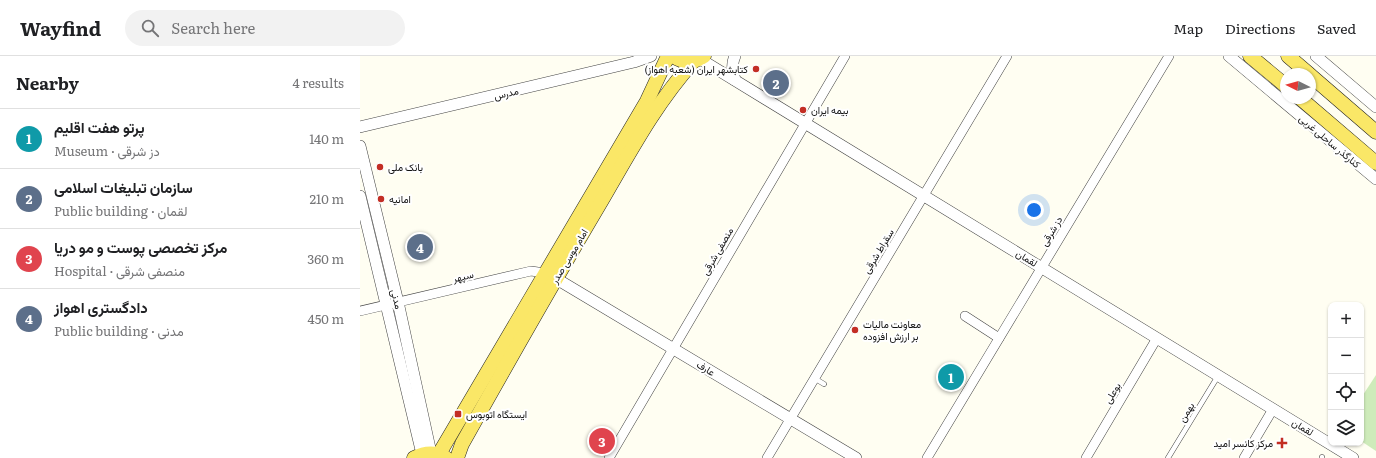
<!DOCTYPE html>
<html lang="en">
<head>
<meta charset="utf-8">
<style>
  :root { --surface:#fff; --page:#f2f2f2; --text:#202124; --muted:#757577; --line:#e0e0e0; --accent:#ea580c }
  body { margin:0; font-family:Literata,Vazirmatn,serif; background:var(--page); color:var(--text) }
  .controls { position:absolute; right:12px; bottom:12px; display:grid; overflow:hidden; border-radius:8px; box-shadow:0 1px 3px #0004 }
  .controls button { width:36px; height:36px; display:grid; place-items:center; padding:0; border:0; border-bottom:1px solid var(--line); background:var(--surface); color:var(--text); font:20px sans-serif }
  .compass { position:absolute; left:920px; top:12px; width:36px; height:36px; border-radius:50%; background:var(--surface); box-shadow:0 1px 3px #0004; rotate:275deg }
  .you { position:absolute; left:674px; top:154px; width:14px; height:14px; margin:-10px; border:3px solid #fff; border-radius:50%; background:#1a73e8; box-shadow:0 0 0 6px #1a73e833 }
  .badge { display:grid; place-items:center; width:26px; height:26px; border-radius:50%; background:var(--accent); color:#fff; font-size:13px; font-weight:700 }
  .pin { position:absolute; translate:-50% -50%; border:2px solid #fff; box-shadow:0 1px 4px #0006 }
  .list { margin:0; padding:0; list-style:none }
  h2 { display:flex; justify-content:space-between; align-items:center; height:52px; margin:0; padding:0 16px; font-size:17px }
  h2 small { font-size:13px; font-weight:400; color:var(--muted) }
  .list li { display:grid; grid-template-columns:26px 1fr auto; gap:12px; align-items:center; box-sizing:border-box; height:60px; padding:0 16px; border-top:1px solid var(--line) }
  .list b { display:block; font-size:15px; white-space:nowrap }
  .list p { margin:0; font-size:13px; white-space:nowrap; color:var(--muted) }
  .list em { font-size:13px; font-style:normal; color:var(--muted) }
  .icon { flex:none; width:22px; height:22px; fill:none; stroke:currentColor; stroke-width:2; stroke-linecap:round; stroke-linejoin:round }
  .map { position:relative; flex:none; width:1016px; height:402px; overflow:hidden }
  header { display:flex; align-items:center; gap:24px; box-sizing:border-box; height:56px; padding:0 20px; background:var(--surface); border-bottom:1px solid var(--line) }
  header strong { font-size:19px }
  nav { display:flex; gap:22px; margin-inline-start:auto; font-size:14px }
  .search { width:280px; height:36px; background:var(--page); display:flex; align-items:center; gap:10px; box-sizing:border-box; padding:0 14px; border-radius:22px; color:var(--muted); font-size:15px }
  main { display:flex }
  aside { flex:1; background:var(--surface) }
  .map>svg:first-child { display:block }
  .green { fill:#ceebba }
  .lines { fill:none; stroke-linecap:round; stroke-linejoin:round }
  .service-casing { stroke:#434343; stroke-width:5.5 }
  .minor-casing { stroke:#434343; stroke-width:10 }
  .tertiary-casing { stroke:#434343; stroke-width:12 }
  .primary-casing { stroke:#212121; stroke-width:15 }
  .service { stroke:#fff; stroke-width:4.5 }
  .minor { stroke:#fff; stroke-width:9 }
  .tertiary { stroke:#fff; stroke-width:11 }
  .primary { stroke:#fae767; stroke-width:14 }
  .poi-dot { fill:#c32e24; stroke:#fff; stroke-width:1.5 }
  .labels { text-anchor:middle; stroke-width:4; stroke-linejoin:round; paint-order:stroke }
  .poi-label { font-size:10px; fill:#101010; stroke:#fff; text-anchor:start }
  .street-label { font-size:10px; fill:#101010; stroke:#fff }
</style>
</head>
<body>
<header>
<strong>Wayfind</strong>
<div class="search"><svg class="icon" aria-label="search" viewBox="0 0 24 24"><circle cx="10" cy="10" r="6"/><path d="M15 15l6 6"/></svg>Search here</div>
<nav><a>Map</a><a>Directions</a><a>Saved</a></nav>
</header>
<main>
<aside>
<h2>Nearby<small>4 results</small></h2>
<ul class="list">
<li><span class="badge" style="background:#0f9aa8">1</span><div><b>پرتو هفت اقلیم</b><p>Museum · دز شرقی</p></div><em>140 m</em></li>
<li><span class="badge" style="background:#5c6f8a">2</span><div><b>سازمان تبلیغات اسلامی</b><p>Public building · لقمان</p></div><em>210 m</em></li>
<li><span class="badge" style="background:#e0444e">3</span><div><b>مرکز تخصصی پوست و مو دریا</b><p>Hospital · منصفی شرقی</p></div><em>360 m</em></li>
<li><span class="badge" style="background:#5c6f8a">4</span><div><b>دادگستری اهواز</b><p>Public building · مدنی</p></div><em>450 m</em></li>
</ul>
</aside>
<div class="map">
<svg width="1016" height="402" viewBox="0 0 1016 402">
  <rect width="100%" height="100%" fill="#fffef2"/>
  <polygon class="green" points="1016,319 1016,395 1001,385 1001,342"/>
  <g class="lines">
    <g class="service-casing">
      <g id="service">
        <polyline points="454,322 464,328"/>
        <polyline points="808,402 858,320"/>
        <polyline points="962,402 962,401"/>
      </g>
    </g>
    <g class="minor-casing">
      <g id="minor">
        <polyline points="0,255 171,215 185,217 188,219"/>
        <polyline points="605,260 639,282"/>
        <polyline points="249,402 485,0"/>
        <polyline points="407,402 647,0"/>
        <polyline points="567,402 809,0"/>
        <polyline points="726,402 797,282"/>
        <polyline points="884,402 913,353"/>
      </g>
    </g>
    <g class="tertiary-casing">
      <g id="tertiary">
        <path d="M375 0C371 8 373 16 375 24"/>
        <polyline points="869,0 1016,123"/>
        <polyline points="956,0 1016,51"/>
        <polyline points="340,3 993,402"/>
        <polyline points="0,71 274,6 291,0"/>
        <polyline points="0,90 38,246 71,397"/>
        <polyline points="0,140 62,398"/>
        <polyline points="195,222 496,402"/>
      </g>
    </g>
    <g class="primary-casing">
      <g id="primary">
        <path d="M313 0C323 7 334 7 344 0"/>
        <polyline points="890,0 926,30"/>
        <polyline points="928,0 949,18"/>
        <polyline points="950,19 1016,76"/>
        <polyline points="940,42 1016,107"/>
        <polyline points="79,398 287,45 308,0"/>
        <path d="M54 402C66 396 75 396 86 402"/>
        <path d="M97 402 102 388C148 306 194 225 242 144 270 96 296 47 333 6"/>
      </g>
    </g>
    <use href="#service" class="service"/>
    <use href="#minor" class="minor"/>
    <use href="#tertiary" class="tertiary"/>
    <use href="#primary" class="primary"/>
  </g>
  <g class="poi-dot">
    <circle cx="396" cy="13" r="4"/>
    <circle cx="443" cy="54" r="4"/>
    <circle cx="20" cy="111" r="4"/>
    <circle cx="21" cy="143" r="4"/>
    <circle cx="495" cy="274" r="4"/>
    <rect x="94" y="354" width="8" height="8" rx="2"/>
    <path d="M920 381h4v4h4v4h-4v4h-4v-4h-4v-4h4z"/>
  </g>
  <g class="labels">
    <g class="poi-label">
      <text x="388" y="17" text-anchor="end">کتابشهر ایران (شعبه اهواز)</text>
      <text x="451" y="58">بیمه ایران</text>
      <text x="28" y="115">بانک ملی</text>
      <text x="29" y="147">امانیه</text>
      <text x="503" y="272">معاونت مالیات<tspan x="503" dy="12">بر ارزش افزوده</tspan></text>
      <text x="106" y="362">ایستگاه اتوبوس</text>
      <text x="913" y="391" text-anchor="end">مرکز کانسر امید</text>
    </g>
    <g class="street-label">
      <text transform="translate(146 37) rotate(-13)" y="4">مدرس</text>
      <text transform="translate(970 85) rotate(40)" y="4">کنارگذر ساحلی غربی</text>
      <text transform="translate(691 175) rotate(-59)" y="4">دز شرقی</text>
      <text transform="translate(357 195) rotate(-60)" y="4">منصفی شرقی</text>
      <text transform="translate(518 195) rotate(-59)" y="4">سقراط شرقی</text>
      <text transform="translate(209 200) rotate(-59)" y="4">امام موسی صدر</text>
      <text transform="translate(667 202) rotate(31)" y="4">لقمان</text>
      <text transform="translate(103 220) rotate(-13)" y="4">سپهر</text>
      <text transform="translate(37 243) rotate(77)" y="4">مدنی</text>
      <text transform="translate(346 312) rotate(31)" y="4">عارف</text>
      <text transform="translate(752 337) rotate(-59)" y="4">بوعلی</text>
      <text transform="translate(826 356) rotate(-59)" y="4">بهمن</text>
      <text transform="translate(943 371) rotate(31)" y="4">لقمان</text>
    </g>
  </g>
</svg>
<div class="controls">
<button>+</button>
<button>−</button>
<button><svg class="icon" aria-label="locate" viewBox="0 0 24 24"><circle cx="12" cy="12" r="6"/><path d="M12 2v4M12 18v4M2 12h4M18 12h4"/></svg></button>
<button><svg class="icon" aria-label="layers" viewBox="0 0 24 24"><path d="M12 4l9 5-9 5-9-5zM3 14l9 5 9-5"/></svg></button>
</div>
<svg class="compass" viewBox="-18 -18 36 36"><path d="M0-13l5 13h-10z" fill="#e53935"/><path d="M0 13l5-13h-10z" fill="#757577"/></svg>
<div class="you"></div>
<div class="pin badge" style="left:591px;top:321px;background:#0f9aa8">1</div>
<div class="pin badge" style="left:416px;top:27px;background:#5c6f8a">2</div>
<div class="pin badge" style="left:242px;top:385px;background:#e0444e">3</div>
<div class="pin badge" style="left:60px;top:191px;background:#5c6f8a">4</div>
</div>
</main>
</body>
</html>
